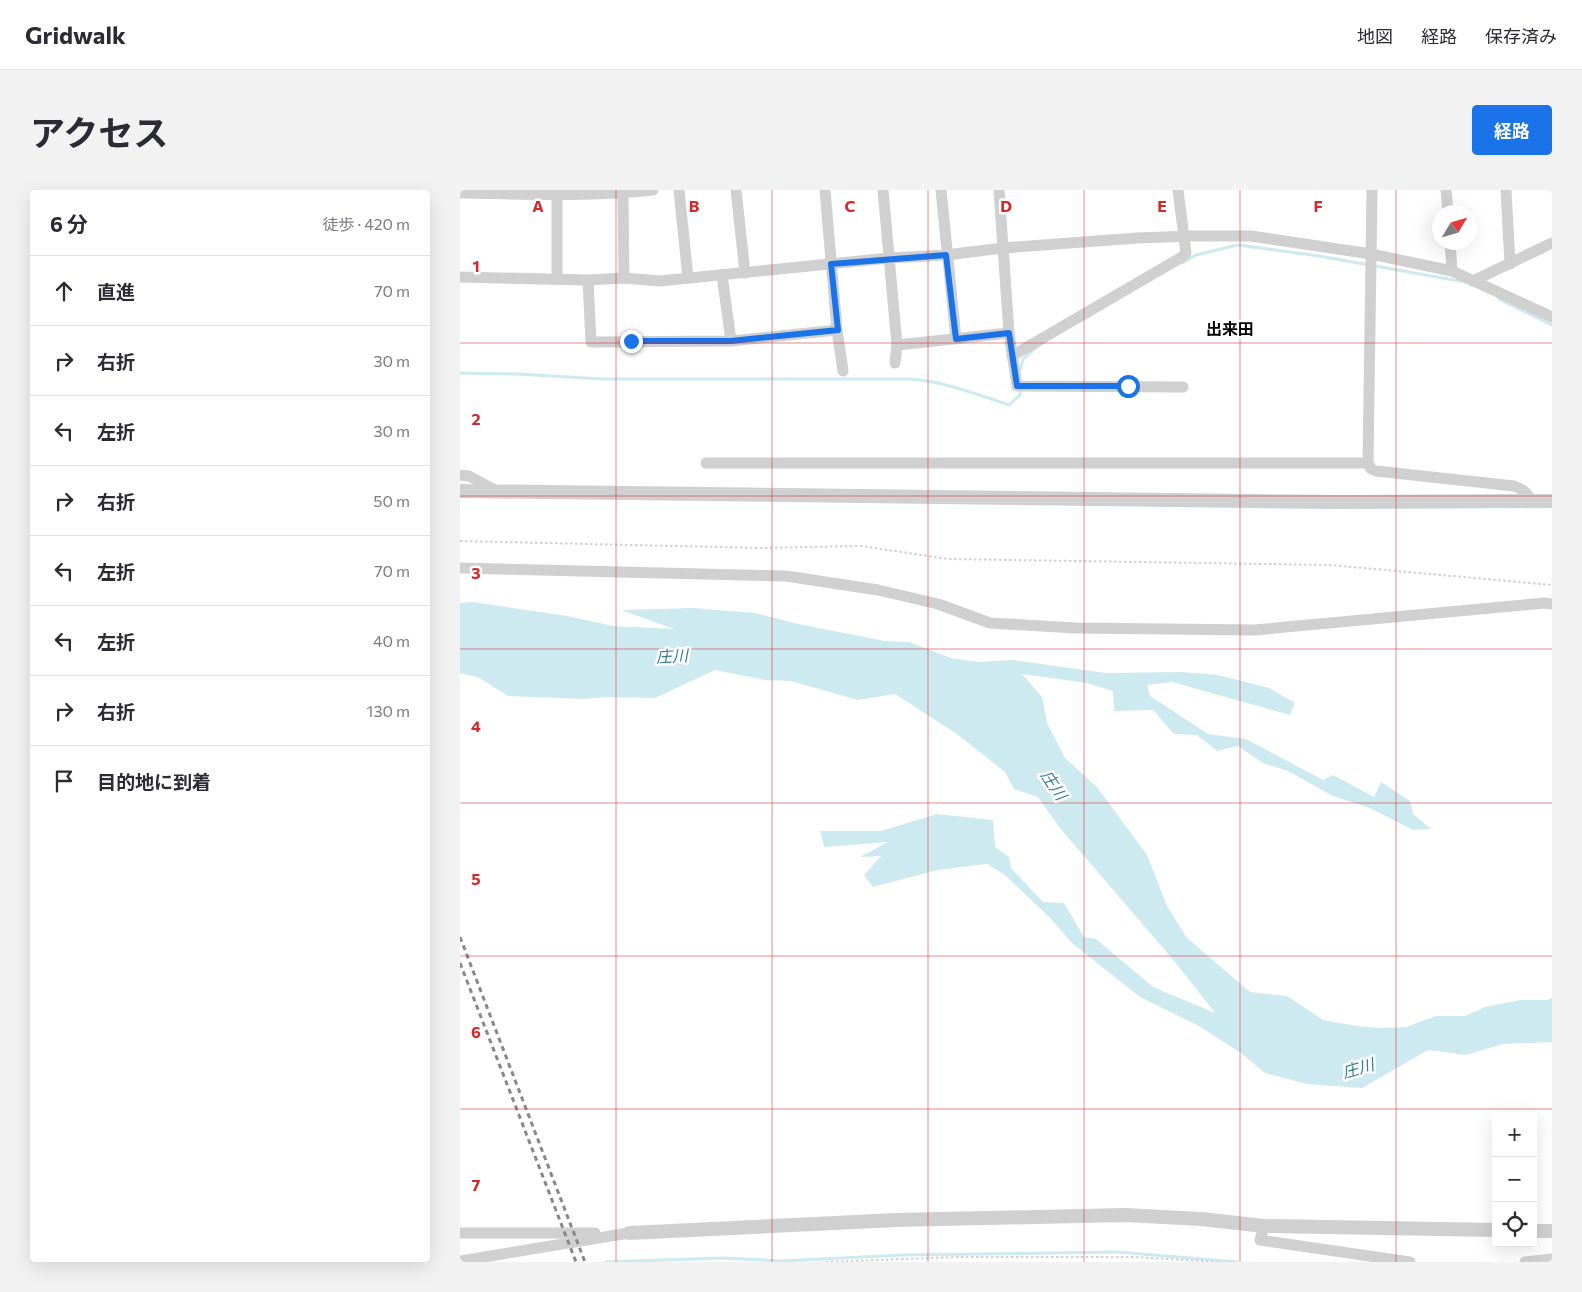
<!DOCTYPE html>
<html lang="ja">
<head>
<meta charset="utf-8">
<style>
  :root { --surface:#fff; --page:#f2f2f3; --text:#2b2b33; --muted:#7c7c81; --line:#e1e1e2; --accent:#1a73e8 }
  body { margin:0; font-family:Commissioner,"Noto Sans JP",sans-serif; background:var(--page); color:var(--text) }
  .controls { position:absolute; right:15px; bottom:15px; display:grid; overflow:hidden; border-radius:5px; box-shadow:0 5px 20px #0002 }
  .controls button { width:45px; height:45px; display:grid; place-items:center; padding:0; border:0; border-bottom:1px solid var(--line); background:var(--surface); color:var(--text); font:25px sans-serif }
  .compass { position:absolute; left:972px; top:15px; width:45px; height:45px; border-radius:50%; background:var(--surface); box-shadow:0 5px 20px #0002; rotate:52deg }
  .stop { position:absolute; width:15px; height:15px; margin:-11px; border:4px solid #1a73e8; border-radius:50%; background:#fff }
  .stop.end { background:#1a73e8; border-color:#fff; box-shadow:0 1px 5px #0008 }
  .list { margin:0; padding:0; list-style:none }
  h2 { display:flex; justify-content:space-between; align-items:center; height:65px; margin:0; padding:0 20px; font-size:21px }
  h2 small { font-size:16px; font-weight:400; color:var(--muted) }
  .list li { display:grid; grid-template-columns:32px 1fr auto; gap:15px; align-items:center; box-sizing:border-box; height:70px; padding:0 20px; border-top:1px solid var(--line) }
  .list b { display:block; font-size:19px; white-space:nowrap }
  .list em { font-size:16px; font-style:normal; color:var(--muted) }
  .icon { flex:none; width:28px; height:28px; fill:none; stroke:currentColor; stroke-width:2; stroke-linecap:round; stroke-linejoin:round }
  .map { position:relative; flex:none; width:1092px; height:1072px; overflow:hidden; border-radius:5px }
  header { display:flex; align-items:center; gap:30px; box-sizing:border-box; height:70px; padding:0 25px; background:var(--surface); border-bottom:1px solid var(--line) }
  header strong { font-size:24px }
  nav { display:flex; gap:28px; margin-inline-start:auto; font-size:18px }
  .intro { display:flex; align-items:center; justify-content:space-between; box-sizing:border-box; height:120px; padding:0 30px }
  h1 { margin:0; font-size:35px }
  .button { padding:12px 22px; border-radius:5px; background:var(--accent); color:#fff; font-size:18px; font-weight:700 }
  main { display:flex; gap:30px; padding:0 30px }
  aside { flex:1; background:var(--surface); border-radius:5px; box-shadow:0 5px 20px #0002 }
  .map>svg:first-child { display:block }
  .water { fill:#cceaf0 }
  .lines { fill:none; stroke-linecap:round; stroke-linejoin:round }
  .stream { stroke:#cceaf0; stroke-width:3 }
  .path { stroke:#d0d0d0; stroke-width:2; stroke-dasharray:2.5 2.5; stroke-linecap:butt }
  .minor { stroke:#d0d0d0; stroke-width:11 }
  .tertiary { stroke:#d0d0d0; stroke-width:14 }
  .rail { stroke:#888; stroke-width:3; stroke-dasharray:5 4; stroke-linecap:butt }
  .route { stroke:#1a73e8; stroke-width:6 }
  .grid { fill:none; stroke:#d62828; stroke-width:1; stroke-opacity:0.55 }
  .labels { text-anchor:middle; stroke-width:5; stroke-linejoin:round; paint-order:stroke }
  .neighbourhood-label { font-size:16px; font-weight:bold; fill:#000; stroke:#fff }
  .water-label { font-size:16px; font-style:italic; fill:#348090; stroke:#fff }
  .grid-label { font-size:16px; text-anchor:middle; font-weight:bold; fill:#d62828; stroke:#fff; stroke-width:5; stroke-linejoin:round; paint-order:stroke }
</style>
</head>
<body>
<header>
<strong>Gridwalk</strong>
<nav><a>地図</a><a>経路</a><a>保存済み</a></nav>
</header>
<div class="intro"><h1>アクセス</h1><a class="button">経路</a></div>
<main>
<aside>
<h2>6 分<small>徒歩 · 420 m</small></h2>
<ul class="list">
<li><svg class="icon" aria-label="ahead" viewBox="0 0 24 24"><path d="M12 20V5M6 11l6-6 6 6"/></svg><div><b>直進</b></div><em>70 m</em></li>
<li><svg class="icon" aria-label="right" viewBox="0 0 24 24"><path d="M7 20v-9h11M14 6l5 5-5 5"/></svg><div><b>右折</b></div><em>30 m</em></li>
<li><svg class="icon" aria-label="left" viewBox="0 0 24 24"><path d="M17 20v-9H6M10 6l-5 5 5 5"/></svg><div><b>左折</b></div><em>30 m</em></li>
<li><svg class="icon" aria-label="right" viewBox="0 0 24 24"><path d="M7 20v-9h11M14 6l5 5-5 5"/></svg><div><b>右折</b></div><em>50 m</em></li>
<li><svg class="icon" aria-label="left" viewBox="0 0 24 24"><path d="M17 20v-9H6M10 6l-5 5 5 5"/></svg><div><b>左折</b></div><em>70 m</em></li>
<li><svg class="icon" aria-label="left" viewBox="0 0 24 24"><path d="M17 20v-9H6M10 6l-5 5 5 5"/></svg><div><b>左折</b></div><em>40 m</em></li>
<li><svg class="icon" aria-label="right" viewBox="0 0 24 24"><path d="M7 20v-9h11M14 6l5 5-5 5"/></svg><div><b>右折</b></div><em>130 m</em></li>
<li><svg class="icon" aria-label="arrive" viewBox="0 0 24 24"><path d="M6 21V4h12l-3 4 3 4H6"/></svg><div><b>目的地に到着</b></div></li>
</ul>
</aside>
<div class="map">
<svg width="1092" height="1072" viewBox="0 0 1092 1072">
  <rect width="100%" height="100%" fill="#fff"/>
  <polygon class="water" points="12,412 107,426 153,436 214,439 161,420 233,418 295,423 338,434 425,451 449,452 491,468 519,472 553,470 646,483 722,482 758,485 809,498 835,513 830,525 712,492 687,495 690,506 748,544 786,549 863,590 873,585 914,607 921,592 950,611 953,624 971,639 953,640 910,618 873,606 828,581 803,573 778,556 757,561 737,545 714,544 693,520 654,521 653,501 627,493 562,484 582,507 587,533 605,568 637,597 687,665 707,716 727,748 790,802 827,806 863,830 896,836 922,838 946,837 976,826 1005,826 1025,817 1060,810 1087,810 1092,808 1092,852 1043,854 1006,865 968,860 902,898 847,894 805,883 781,863 739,836 680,807 612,753 589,727 545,685 527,674 477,680 413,697 404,685 421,666 400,667 428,652 364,657 360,641 421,641 477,624 533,630 535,657 549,667 551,678 583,712 604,713 624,747 636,749 693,797 755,823 716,773 599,637 578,607 554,599 545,582 497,544 435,504 398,510 331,491 305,490 255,480 195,508 146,507 124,509 48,506 18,487 0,483 0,413"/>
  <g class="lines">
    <g class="stream">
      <polyline points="722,73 736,65 778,55 859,66 1005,92"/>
      <polyline points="1039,109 1092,135"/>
      <polyline points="560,180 563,169 578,156"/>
      <path d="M0 183 57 184 142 189H451C485 192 517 204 549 215L560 205V199"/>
      <polyline points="146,1072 263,1068 322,1071 442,1065 658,1062 777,1072"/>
    </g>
    <g class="path">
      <polyline points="0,351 300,358 401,356 488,369 870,375 1092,395"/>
      <polyline points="366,1072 498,1067 673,1067 760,1072"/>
    </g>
    <g class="minor">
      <polyline points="219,0 228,88"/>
      <polyline points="276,0 285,83"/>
      <polyline points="365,0 377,140 383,181"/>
      <polyline points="423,0 437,155 435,173"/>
      <polyline points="481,0 496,149"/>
      <polyline points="912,0 908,273 911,279 916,281 1054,296 1063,300 1073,311"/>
      <polyline points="986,0 988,22"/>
      <polyline points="1046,0 1050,74"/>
      <path d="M0 3C64 4 129 7 193 0"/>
      <polyline points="163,3 164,88"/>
      <polyline points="990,52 992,81"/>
      <polyline points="262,85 271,151"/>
      <polyline points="0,87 128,90 164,88 200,91 429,68 486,65 543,58 677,48 733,46 791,46 911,64 992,81 1092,127"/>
      <polyline points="97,89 97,5"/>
      <polyline points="128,90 131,152 271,151 377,140"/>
      <polyline points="1013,91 1092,53"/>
      <polyline points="549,143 557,196 723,197"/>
      <polyline points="437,155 549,143 539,0"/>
      <polyline points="552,166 722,67 726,63 718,0"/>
      <polyline points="246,273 908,273"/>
      <polyline points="0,285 9,286 37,301"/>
      <polyline points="0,378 326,386 418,400 478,414 530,433 616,438 795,440 1084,413 1092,414"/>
      <polyline points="804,1036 800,1050 950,1072"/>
      <polyline points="0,1043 135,1043"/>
      <polyline points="0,1071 169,1043"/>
      <polyline points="1065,1072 1092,1069"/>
    </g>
    <g class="tertiary">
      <polyline points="0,301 879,312 1092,311"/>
      <polyline points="1073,1041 1092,1041"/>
      <polyline points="169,1043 436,1030 665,1025 741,1029 804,1036 1036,1040"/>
    </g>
    <g class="rail">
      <polyline points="0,747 125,1072"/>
      <polyline points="0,773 116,1072"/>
    </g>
  </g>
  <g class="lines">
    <polyline class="route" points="171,151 271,151 378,140 371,74 486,65 496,149 549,143 557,196 668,196"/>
  </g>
  <path class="grid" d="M156 0V1072M312 0V1072M468 0V1072M624 0V1072M780 0V1072M936 0V1072M0 153H1092M0 306H1092M0 459H1092M0 613H1092M0 766H1092M0 919H1092"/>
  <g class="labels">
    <g class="neighbourhood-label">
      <text x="770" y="145">出来田</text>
    </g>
    <g class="water-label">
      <text transform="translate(212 466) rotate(-3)" y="6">庄川</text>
      <text transform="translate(594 595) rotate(56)" y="6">庄川</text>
      <text transform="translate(898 878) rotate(-16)" y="6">庄川</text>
    </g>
  </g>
  <g class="grid-label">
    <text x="78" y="22">A</text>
    <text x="234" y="22">B</text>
    <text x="390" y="22">C</text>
    <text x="546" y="22">D</text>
    <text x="702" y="22">E</text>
    <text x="858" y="22">F</text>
    <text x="16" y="82">1</text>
    <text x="16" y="235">2</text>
    <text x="16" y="389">3</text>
    <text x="16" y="542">4</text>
    <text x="16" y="695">5</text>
    <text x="16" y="848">6</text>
    <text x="16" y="1001">7</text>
  </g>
</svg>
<div class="controls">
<button>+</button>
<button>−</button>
<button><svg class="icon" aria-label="locate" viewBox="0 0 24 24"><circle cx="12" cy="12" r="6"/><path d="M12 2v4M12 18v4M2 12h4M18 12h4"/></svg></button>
</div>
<svg class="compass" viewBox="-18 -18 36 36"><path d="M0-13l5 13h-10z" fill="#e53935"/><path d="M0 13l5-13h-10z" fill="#7c7c81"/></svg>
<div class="stop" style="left:668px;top:196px"></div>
<div class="stop end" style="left:171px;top:151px"></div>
</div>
</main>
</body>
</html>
